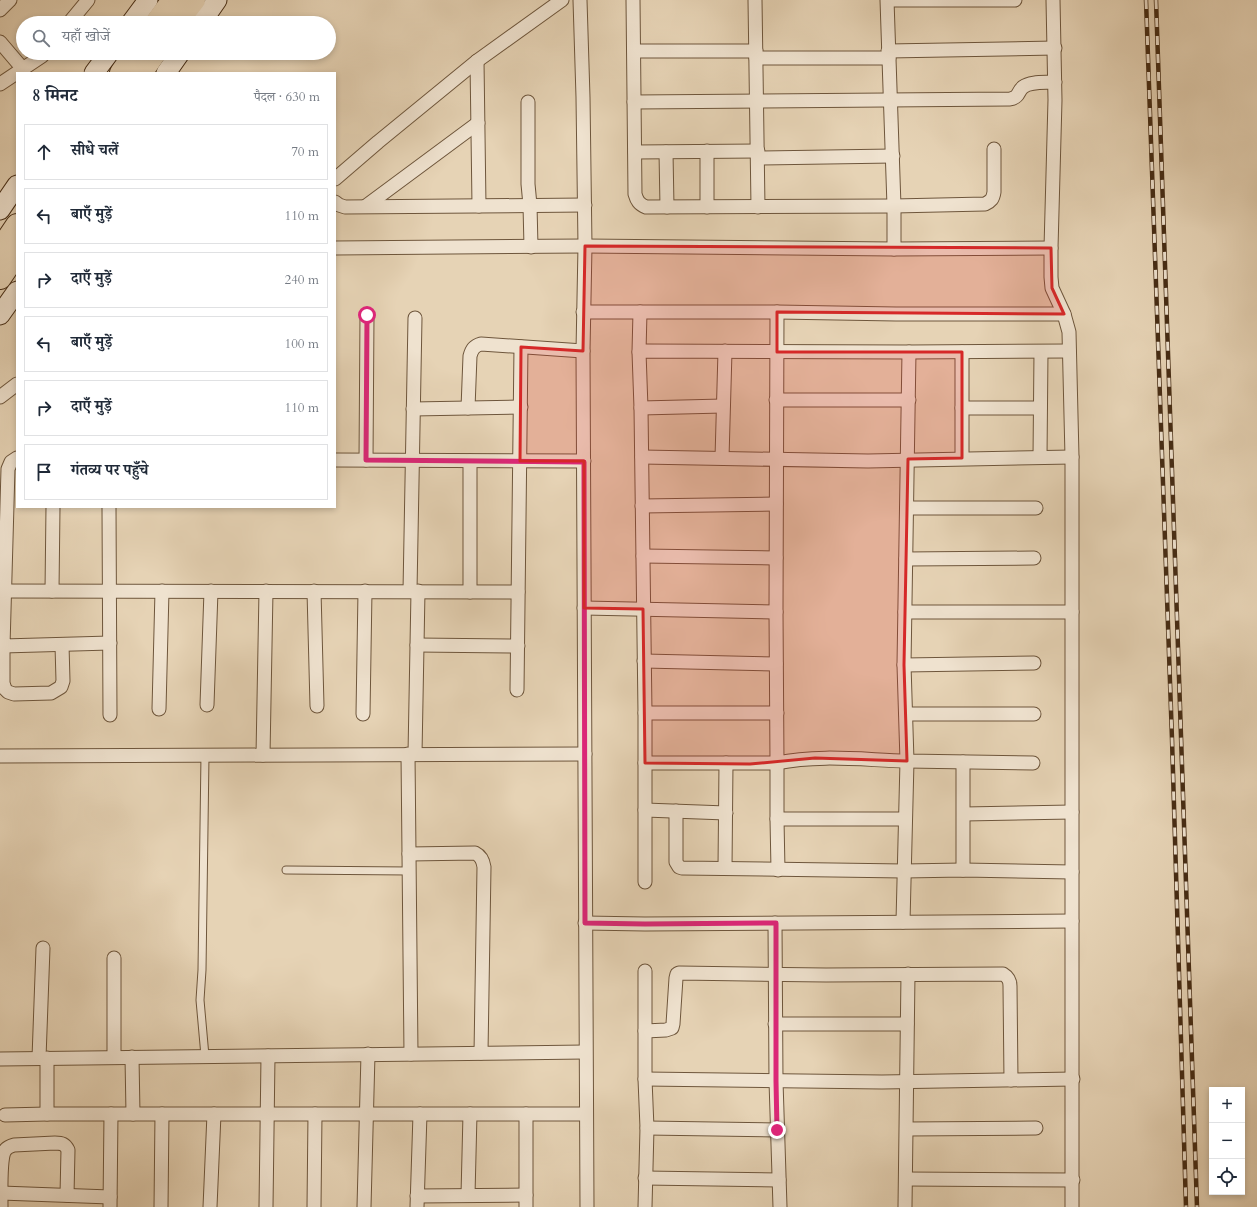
<!DOCTYPE html>
<html lang="hi">
<head>
<meta charset="utf-8">
<style>
  :root { --surface:#fff; --page:#f6f6f7; --text:#1f2937; --muted:#747a83; --line:#e0e1e3 }
  body { margin:0; font-family:Cardo,"Noto Serif Devanagari",serif; background:var(--page); color:var(--text) }
  .controls { position:absolute; right:12px; bottom:12px; display:grid; overflow:hidden; border-radius:0px; box-shadow:0 2px 6px #0003 }
  .controls button { width:36px; height:36px; display:grid; place-items:center; padding:0; border:0; border-bottom:1px solid var(--line); background:var(--surface); color:var(--text); font:20px sans-serif }
  .stop { position:absolute; width:12px; height:12px; margin:-9px; border:3px solid #db2777; border-radius:50%; background:#fff }
  .stop.end { background:#db2777; border-color:#fff; box-shadow:0 1px 4px #0008 }
  .list { margin:0; padding:0; list-style:none }
  h2 { display:flex; justify-content:space-between; align-items:center; height:52px; margin:0; padding:0 16px; font-size:17px }
  h2 small { font-size:13px; font-weight:400; color:var(--muted) }
  .list li { display:grid; grid-template-columns:26px 1fr auto; gap:12px; align-items:center; box-sizing:border-box; height:56px; margin:0 8px 8px; padding:0 8px; border:1px solid var(--line); border-radius:0px }
  .list b { display:block; font-size:15px; white-space:nowrap }
  .list em { font-size:13px; font-style:normal; color:var(--muted) }
  .icon { flex:none; width:22px; height:22px; fill:none; stroke:currentColor; stroke-width:2; stroke-linecap:round; stroke-linejoin:round }
  .map { position:relative; flex:none; width:1257px; height:1207px; overflow:hidden }
  .search { position:absolute; background:var(--surface); box-shadow:0 2px 6px #0003; left:16px; top:16px; width:320px; height:44px; display:flex; align-items:center; gap:10px; box-sizing:border-box; padding:0 14px; border-radius:22px; color:var(--muted); font-size:15px }
  .panel { position:absolute; background:var(--surface); box-shadow:0 2px 6px #0003; left:16px; top:72px; width:320px; height:436px; border-radius:0px }
  .map>svg:first-child { display:block }
  .lines { fill:none; stroke-linecap:round; stroke-linejoin:round }
  .lane-casing { stroke:#6e563c; stroke-width:9 }
  .street-casing { stroke:#6e563c; stroke-width:15 }
  .secondary-casing { stroke:#462c14; stroke-width:21 }
  .highway-casing { stroke:#462c14; stroke-width:24 }
  .lane { stroke:#efe2cf; stroke-width:7 }
  .street { stroke:#efe2cf; stroke-width:13 }
  .secondary { stroke:#efe2cf; stroke-width:19 }
  .highway { stroke:#e6d3b5; stroke-width:22 }
  .rail-casing { stroke:#462c14; stroke-width:4.5 }
  .rail { stroke:#efe2cf; stroke-width:3; stroke-dasharray:9; stroke-linecap:butt }
  .route { stroke:#db2777; stroke-width:5 }
  .marked { fill:#d62828; fill-opacity:0.2; stroke:#d62828; stroke-width:3; stroke-linejoin:round }
</style>
</head>
<body>
<div class="map">
<svg width="1257" height="1207" viewBox="0 0 1257 1207">
  <rect width="100%" height="100%" fill="#e6d3b5"/>
  <filter id="stains"><feTurbulence type="fractalNoise" baseFrequency=".005" numOctaves="4"/><feColorMatrix values="0 0 0 0 .2 0 0 0 0 .09 0 0 0 0 .02 0 0 0 .5 -.17"/></filter>
  <radialGradient id="worn" r=".72"><stop offset=".6" stop-color="#630" stop-opacity="0"/><stop offset="1" stop-color="#630" stop-opacity=".3"/></radialGradient>
  <g class="lines">
    <g class="lane-casing">
      <g id="lane">
        <polyline points="205,755 202,970 200,1000 205,1056"/>
        <polyline points="286,870 409,871"/>
      </g>
    </g>
    <g class="street-casing">
      <g id="street">
        <polyline points="580,0 583,97 585,246 583,351 587,1207"/>
        <path d="M633 0 635 194C637 201 639 204 646 207L894 206 985 204C991 201 993 199 994 192V149"/>
        <polyline points="755,0 758,207"/>
        <polyline points="1053,0 1055,100 1051,248 1051,277 1052,288 1064,314 1069,332 1072,457 1072,1207"/>
        <polyline points="0,10 10,0"/>
        <polyline points="69,23 88,0"/>
        <polyline points="0,42 23,69"/>
        <polyline points="634,51 756,51"/>
        <polyline points="888,51 1055,48"/>
        <polyline points="756,58 889,58"/>
        <polyline points="477,61 479,206"/>
        <polyline points="0,84 42,56 45,53"/>
        <polyline points="528,102 528,184 530,205 531,247"/>
        <path d="M634 102 1010 99C1020 97 1017 92 1023 87 1031 81 1046 83 1055 82"/>
        <polyline points="635,152 758,151"/>
        <polyline points="666,152 667,207"/>
        <polyline points="758,158 893,156"/>
        <polyline points="335,179 378,142 477,61 562,0"/>
        <polyline points="335,202 339,205 345,207 585,205"/>
        <polyline points="366,206 478,123"/>
        <polyline points="707,207 707,151"/>
        <polyline points="335,248 585,246 894,249 1051,248"/>
        <polyline points="894,249 894,206 887,0 1015,0"/>
        <polyline points="583,312 777,312 896,314 1064,314"/>
        <path d="M777 312 776 612 777 763C820 754 864 760 907 761L903 922"/>
        <polyline points="639,352 640,312"/>
        <polyline points="909,352 904,665 907,761 1033,763"/>
        <polyline points="0,397 17,384"/>
        <polyline points="776,400 909,400"/>
        <path d="M468 408 470 356C472 349 474 346 481 344L583 351"/>
        <polyline points="641,408 723,406"/>
        <polyline points="962,408 1040,408"/>
        <polyline points="413,409 521,407"/>
        <polyline points="642,457 868,461 1072,457"/>
        <polyline points="1040,457 1041,352"/>
        <polyline points="17,458 11,462 8,469 3,646 110,643"/>
        <polyline points="722,458 725,351"/>
        <polyline points="962,458 962,352"/>
        <polyline points="335,460 584,461"/>
        <polyline points="366,460 367,315"/>
        <polyline points="642,506 776,504"/>
        <polyline points="109,507 110,715"/>
        <polyline points="907,508 1036,508"/>
        <polyline points="643,556 776,558"/>
        <polyline points="906,559 1034,558"/>
        <polyline points="0,591 518,592"/>
        <polyline points="52,591 53,507"/>
        <polyline points="314,591 317,706"/>
        <polyline points="410,591 415,318"/>
        <polyline points="470,592 470,461"/>
        <polyline points="584,608 776,612"/>
        <polyline points="905,612 1072,612"/>
        <polyline points="417,645 518,646"/>
        <polyline points="3,646 3,683 5,689 8,692 14,694 51,693 61,687 63,681 62,645"/>
        <polyline points="644,661 776,664"/>
        <polyline points="904,665 1034,663"/>
        <polyline points="517,690 521,347"/>
        <polyline points="207,705 211,591"/>
        <polyline points="159,709 162,591"/>
        <polyline points="645,713 777,713"/>
        <polyline points="363,714 365,591"/>
        <polyline points="906,714 1034,714"/>
        <polyline points="408,754 411,1054"/>
        <polyline points="415,754 418,591"/>
        <polyline points="263,755 266,591"/>
        <polyline points="0,756 585,754"/>
        <polyline points="963,762 963,870"/>
        <polyline points="645,763 777,763 777,819 778,870"/>
        <polyline points="645,810 726,813"/>
        <polyline points="676,811 676,862 679,867 682,868 904,871 963,870 1072,872"/>
        <polyline points="964,814 1072,812"/>
        <polyline points="777,819 905,819"/>
        <path d="M409 854 475 853C481 856 483 860 484 867L481 1053"/>
        <polyline points="725,868 726,763"/>
        <polyline points="645,882 645,713 641,408 639,352 646,351 909,352 1069,351"/>
        <polyline points="585,923 645,924 1072,921"/>
        <polyline points="775,923 776,1081 780,1207"/>
        <polyline points="645,971 645,1079 647,1128 645,1207"/>
        <polyline points="775,1024 907,1024"/>
        <path d="M645 1031 666 1030 672 1028 673 1024 676 978 677 974 679 973 826 975 1003 974C1008 977 1010 980 1010 986L1011 1080"/>
        <polyline points="114,1057 114,958"/>
        <polyline points="132,1057 133,1114"/>
        <polyline points="39,1058 43,948"/>
        <polyline points="47,1058 47,1114 586,1114"/>
        <polyline points="0,1059 585,1052"/>
        <polyline points="645,1079 882,1082 1073,1079"/>
        <polyline points="526,1114 526,1207"/>
        <polyline points="5,1115 47,1114"/>
        <polyline points="647,1128 777,1130"/>
        <polyline points="907,1129 1036,1128"/>
        <polyline points="645,1178 779,1180"/>
        <polyline points="906,1179 1073,1180"/>
        <polyline points="1,1193 110,1197"/>
        <polyline points="468,1195 470,1114"/>
        <polyline points="417,1196 526,1195"/>
        <path d="M1 1207C1 1195 0 1162 4 1152 6 1148 10 1146 14 1145L55 1143C62 1143 65 1144 68 1150L67 1195"/>
        <polyline points="110,1207 111,1114"/>
        <polyline points="161,1207 162,1114"/>
        <polyline points="210,1207 214,1114"/>
        <polyline points="266,1207 268,1056"/>
        <polyline points="314,1207 315,1114"/>
        <polyline points="364,1207 368,1054"/>
        <polyline points="417,1207 420,1114"/>
        <polyline points="905,1207 908,974"/>
      </g>
    </g>
    <g class="secondary-casing">
      <g id="secondary">
        <polyline points="131,23 148,0"/>
        <polyline points="201,23 217,0"/>
        <polyline points="94,73 109,53"/>
        <polyline points="166,73 180,53"/>
        <polyline points="0,210 17,185"/>
        <polyline points="0,315 17,291"/>
      </g>
    </g>
    <g class="highway-casing">
      <g id="highway">
        <polyline points="156,23 173,0"/>
        <polyline points="176,23 194,0"/>
        <polyline points="121,73 135,53"/>
        <polyline points="141,73 155,53"/>
        <polyline points="0,250 17,225"/>
        <polyline points="0,278 17,253"/>
      </g>
    </g>
    <use href="#lane" class="lane"/>
    <use href="#street" class="street"/>
    <use href="#secondary" class="secondary"/>
    <use href="#highway" class="highway"/>
    <g class="rail-casing">
      <g id="rail">
        <polyline points="1146,0 1172,739 1186,1207"/>
        <polyline points="1156,0 1197,1207"/>
      </g>
    </g>
    <use href="#rail" class="rail"/>
  </g>
  <g class="lines">
    <polyline class="route" points="367,315 366,460 584,462 585,923 645,924 776,923 776,1081 777,1130"/>
  </g>
  <path class="marked" d="M585 246 1051 248 1052 288 1064 314 777 312V352H962V458L908 459 904 665 907 761 815 758 750 764 645 763 643 609 584 608V461H520L521 347 583 351Z"/>
  <rect width="100%" height="100%" filter="url(#stains)"/>
  <rect width="100%" height="100%" fill="url(#worn)"/>
</svg>
<div class="controls">
<button>+</button>
<button>−</button>
<button><svg class="icon" aria-label="locate" viewBox="0 0 24 24"><circle cx="12" cy="12" r="6"/><path d="M12 2v4M12 18v4M2 12h4M18 12h4"/></svg></button>
</div>
<div class="stop" style="left:367px;top:315px"></div>
<div class="stop end" style="left:777px;top:1130px"></div>
<div class="search"><svg class="icon" aria-label="search" viewBox="0 0 24 24"><circle cx="10" cy="10" r="6"/><path d="M15 15l6 6"/></svg>यहाँ खोजें</div>
<section class="panel">
<h2>8 मिनट<small>पैदल · 630 m</small></h2>
<ul class="list">
<li><svg class="icon" aria-label="ahead" viewBox="0 0 24 24"><path d="M12 20V5M6 11l6-6 6 6"/></svg><div><b>सीधे चलें</b></div><em>70 m</em></li>
<li><svg class="icon" aria-label="left" viewBox="0 0 24 24"><path d="M17 20v-9H6M10 6l-5 5 5 5"/></svg><div><b>बाएँ मुड़ें</b></div><em>110 m</em></li>
<li><svg class="icon" aria-label="right" viewBox="0 0 24 24"><path d="M7 20v-9h11M14 6l5 5-5 5"/></svg><div><b>दाएँ मुड़ें</b></div><em>240 m</em></li>
<li><svg class="icon" aria-label="left" viewBox="0 0 24 24"><path d="M17 20v-9H6M10 6l-5 5 5 5"/></svg><div><b>बाएँ मुड़ें</b></div><em>100 m</em></li>
<li><svg class="icon" aria-label="right" viewBox="0 0 24 24"><path d="M7 20v-9h11M14 6l5 5-5 5"/></svg><div><b>दाएँ मुड़ें</b></div><em>110 m</em></li>
<li><svg class="icon" aria-label="arrive" viewBox="0 0 24 24"><path d="M6 21V4h12l-3 4 3 4H6"/></svg><div><b>गंतव्य पर पहुँचे</b></div></li>
</ul>
</section>
</div>
</body>
</html>
